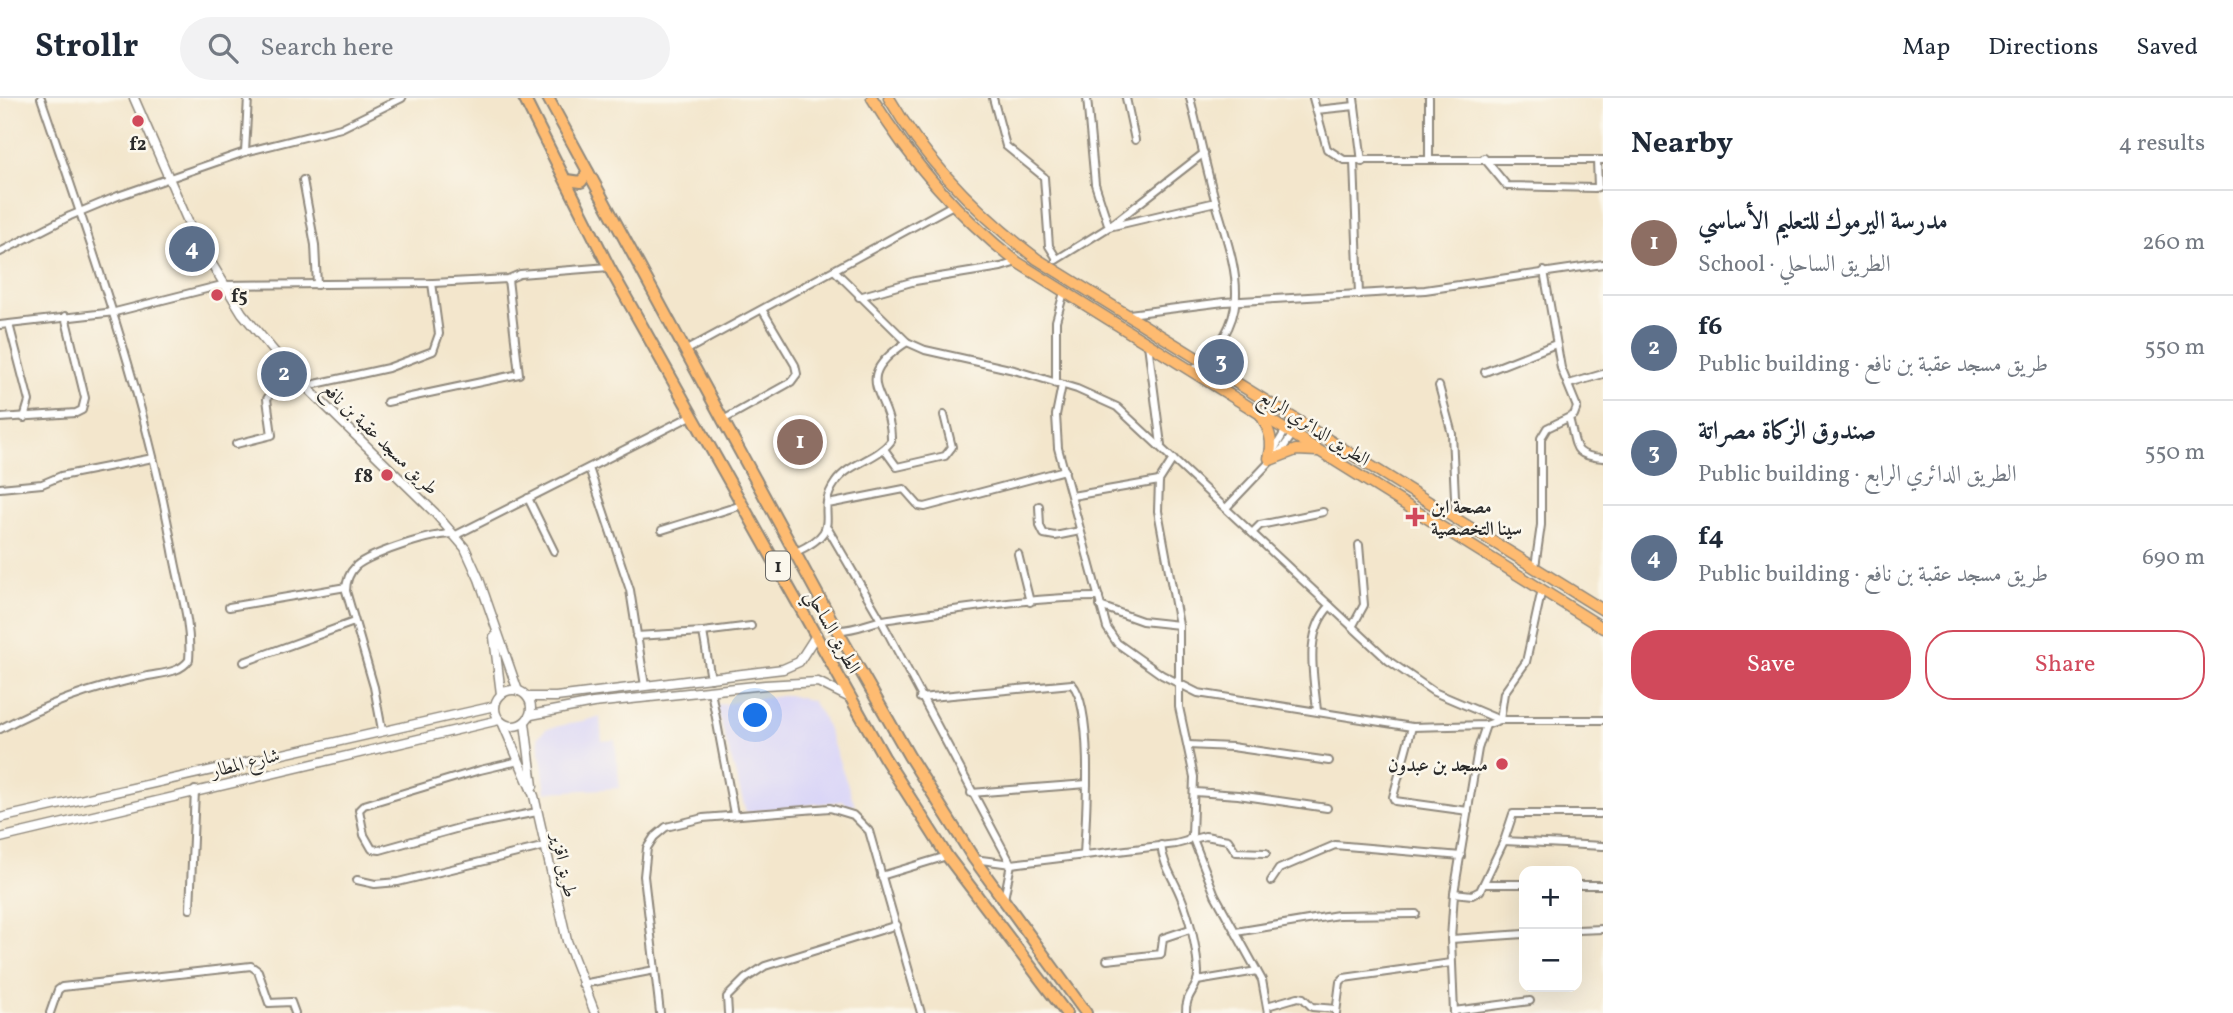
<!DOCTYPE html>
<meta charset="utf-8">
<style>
:root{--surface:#fff;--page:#f2f2f3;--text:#1f2937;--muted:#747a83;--line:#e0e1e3;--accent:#d1495b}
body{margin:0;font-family:Vollkorn,Amiri,serif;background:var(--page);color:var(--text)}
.controls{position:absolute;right:21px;bottom:21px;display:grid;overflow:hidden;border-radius:14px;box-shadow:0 7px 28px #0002}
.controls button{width:63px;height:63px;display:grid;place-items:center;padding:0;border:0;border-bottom:2px solid var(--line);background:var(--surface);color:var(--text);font:35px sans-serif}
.you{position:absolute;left:756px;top:618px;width:24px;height:24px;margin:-18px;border:5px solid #fff;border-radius:50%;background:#1a73e8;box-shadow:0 0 0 10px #1a73e833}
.badge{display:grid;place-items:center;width:46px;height:46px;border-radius:50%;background:var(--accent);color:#fff;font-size:23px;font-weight:700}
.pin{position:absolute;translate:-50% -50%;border:4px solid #fff;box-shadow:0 2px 7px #0006}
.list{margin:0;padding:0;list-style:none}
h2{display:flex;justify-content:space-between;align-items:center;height:91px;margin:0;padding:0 28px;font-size:30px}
h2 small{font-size:23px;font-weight:400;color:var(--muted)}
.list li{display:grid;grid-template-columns:46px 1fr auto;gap:21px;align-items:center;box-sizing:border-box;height:105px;padding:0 28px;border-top:2px solid var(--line)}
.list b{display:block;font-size:26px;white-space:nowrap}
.list p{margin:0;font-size:23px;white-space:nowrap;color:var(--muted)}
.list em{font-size:23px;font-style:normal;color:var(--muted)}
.actions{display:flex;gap:14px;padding:21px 28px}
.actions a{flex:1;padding:16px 0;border:2px solid var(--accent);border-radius:28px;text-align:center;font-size:24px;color:var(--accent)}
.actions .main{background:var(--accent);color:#fff}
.icon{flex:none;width:38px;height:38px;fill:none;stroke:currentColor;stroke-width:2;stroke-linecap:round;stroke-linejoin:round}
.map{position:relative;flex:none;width:1603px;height:915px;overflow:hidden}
header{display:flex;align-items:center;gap:42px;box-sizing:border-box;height:98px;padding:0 35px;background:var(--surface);border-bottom:2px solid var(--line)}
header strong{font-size:33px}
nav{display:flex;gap:38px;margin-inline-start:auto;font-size:24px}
.search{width:490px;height:63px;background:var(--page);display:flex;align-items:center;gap:18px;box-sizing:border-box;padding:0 24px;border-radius:38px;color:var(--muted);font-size:26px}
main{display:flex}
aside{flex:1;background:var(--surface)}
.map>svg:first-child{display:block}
</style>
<header>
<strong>Strollr</strong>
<div class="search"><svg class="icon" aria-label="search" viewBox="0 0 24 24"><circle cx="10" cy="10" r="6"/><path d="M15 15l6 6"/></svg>Search here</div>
<nav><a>Map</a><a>Directions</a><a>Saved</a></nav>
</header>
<main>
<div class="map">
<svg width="1603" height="915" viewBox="0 0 1603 915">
<rect width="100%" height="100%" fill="#fbf7ec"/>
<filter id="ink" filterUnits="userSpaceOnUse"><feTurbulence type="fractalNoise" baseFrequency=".0143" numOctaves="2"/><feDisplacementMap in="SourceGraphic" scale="14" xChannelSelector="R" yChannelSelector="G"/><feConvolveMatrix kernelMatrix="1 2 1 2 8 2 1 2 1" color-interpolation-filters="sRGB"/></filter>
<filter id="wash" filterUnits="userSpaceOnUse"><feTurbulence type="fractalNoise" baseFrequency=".00686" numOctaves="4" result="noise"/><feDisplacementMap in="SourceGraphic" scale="28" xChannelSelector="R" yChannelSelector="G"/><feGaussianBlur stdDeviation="1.57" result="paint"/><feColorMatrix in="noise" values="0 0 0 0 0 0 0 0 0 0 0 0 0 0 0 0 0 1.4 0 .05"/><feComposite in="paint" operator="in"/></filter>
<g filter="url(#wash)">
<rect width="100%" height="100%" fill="#f3e6cc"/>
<g fill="#dad6f7">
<polygon points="788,597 812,603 824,621 855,707 847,707 844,703 746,714 716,607"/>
<polygon points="600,619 602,643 615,642 620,690 546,694 538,639 546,631"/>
</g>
</g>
<g filter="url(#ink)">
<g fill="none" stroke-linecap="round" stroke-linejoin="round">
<defs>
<g id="minor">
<polyline points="993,0 1006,48 1044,79 1049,148 1057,161"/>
<polyline points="1087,0 1095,86 1109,129 1204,55"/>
<polyline points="1126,0 1135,42"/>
<path d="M1190,0C1199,35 1206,70 1216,105C1236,173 1257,221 1193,272"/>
<polyline points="1313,0 1327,51 1344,62 1603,62"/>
<polyline points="1354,0 1362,64"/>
<polyline points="1316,12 1355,8"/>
<polyline points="245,54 248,0"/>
<polyline points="1484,60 1507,88 1595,90 1598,89 1597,62"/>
<polyline points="1429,61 1429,0"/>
<polyline points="1354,63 1359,197"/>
<polyline points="303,82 315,147 317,187"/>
<polyline points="0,154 70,118 118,98 245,54 341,30 402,0"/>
<polyline points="1056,162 1109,129 1216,104"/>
<polyline points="835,173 907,244 925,252 1014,272 1077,291 1117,309 1389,563 1434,594 1500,622 1603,622"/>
<polyline points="859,199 915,183 1001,169 1017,164"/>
<polyline points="1129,216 1224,204 1425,192 1603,166"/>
<polyline points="9,226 29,303 24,320"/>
<polyline points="0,227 115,214 222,187 433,185 508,181 520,176 609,169"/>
<polyline points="1148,246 1161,347"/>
<polyline points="685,253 953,107"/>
<polyline points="1485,274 1556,246"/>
<polyline points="1056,286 1056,223 1064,194"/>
<polyline points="1569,286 1603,276"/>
<polyline points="1062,287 1056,317 1058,350 1107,530 1117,545 1162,577 1198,595 1412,629 1486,627 1500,622 1504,595 1526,564 1542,491"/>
<polyline points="1439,288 1452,336 1456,420"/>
<polyline points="387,304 519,276 508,181"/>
<polyline points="0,320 76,315 82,312 85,300 65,218"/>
<path d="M1569,320C1577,348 1571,358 1603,360"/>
<polyline points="723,322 791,284 797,276 795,267 763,213"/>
<polyline points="236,346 272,337 267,301 270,296 388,270 433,253 439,236 432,185"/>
<polyline points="884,351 897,369 945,358 952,349 944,317"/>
<polyline points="1272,355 1293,320"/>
<polyline points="1173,361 1159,383 1158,413 1179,527 1179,609 1194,679 1192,738 1215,797 1262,882 1268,915"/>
<polyline points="589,370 630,492 645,588"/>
<polyline points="0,390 42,386 61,378 153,360"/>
<polyline points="1072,398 1159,383"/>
<polyline points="528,400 554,453"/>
<polyline points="828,406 904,391 919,408 925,409 1065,372"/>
<polyline points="1039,408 1040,428 1044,436 1055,438 1080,433"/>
<polyline points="1226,410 1283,350 1301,325"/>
<polyline points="828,431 881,522 1011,766 1004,801"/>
<polyline points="662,432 742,407"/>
<polyline points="1252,435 1260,427 1323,414"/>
<path d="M796,454C849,429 812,418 835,385C848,365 877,362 891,343C893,294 846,284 907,244"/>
<polyline points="1018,456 1030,504"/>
<polyline points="1535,469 1541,427 1541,340 1547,330 1574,317 1577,309 1561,270 1544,173"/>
<polyline points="1100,508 1142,523 1179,527"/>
<polyline points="229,509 346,489"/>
<polyline points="1352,529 1364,507 1359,447"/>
<path d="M837,532C856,533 871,523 889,521C958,512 1029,499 1099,499"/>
<polyline points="703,534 751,528"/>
<polyline points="636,538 703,534 711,581"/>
<polyline points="244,564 354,524"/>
<polyline points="711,593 734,716"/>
<path d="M920,600L1072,586C1094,610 1086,721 1084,756"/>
<path d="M1317,613C1314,578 1303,536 1330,508"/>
<polyline points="1412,629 1393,699 1395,703 1468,713"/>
<path d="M0,631C44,607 95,589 144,579C159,575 179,576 189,562C192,525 179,489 173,453C145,297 92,149 41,0"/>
<path d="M382,632L374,589L346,493C346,483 349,475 356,468C369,456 440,432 456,437L693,317"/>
<polyline points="1188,647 1232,649 1329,663"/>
<polyline points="519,663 480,672 364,707 359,712 364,737 372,751 380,752 466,728 537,714"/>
<polyline points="1195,694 1238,697 1327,710"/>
<polyline points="971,695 1087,686"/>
<polyline points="1193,741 1205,738 1228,742 1236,754 1266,755"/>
<polyline points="1504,743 1603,748"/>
<path d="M1161,747C1163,767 1174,781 1181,799C1190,820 1197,851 1198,874C1199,892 1185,894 1186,915"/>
<polyline points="974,761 1011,766 1176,746 1187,743 1192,738"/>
<polyline points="881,778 947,758"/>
<polyline points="357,782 375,786 398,784 546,748"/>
<polyline points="1271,783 1279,771 1335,747 1461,758"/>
<polyline points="1484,786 1524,786"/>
<polyline points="1577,787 1603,787"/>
<polyline points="1454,795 1472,797 1480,793 1504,743 1513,716 1600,716"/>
<polyline points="190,811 195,692"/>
<polyline points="1577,832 1603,831"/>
<polyline points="1236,834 1338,817 1416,816"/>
<polyline points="1451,841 1524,836"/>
<polyline points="1107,862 1161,856 1163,840 1190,831"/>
<polyline points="1197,883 1257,873"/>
<polyline points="582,886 655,872"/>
<polyline points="1267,908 1298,899 1303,900 1312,909 1336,911"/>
<polyline points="1454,913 1530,903"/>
<polyline points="50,915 58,892 62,889 251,868 258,873 269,905 291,904 295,915"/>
<polyline points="660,915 644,778 647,750 654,739 666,729 703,720 830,710 853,717 869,733 921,915"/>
<polyline points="728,915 727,899 745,881 765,868 897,827"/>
<polyline points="1336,915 1340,884 1344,880 1451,865"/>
<polyline points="1454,915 1451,841 1454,795 1478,651 1486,627"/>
</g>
<g id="tertiary">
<polyline points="134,0 193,135 242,215 293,276 435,415 465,450 479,481 518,593"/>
<polyline points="494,539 501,596"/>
<circle cx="513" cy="610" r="18"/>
<polyline points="528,599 556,599 783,571 799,564 817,536"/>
<polyline points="531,617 593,605 765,587 818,584 850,600"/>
<polyline points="525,625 533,688"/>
<polyline points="503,626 534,698 567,843 595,915"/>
<polyline points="0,720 495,608"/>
<polyline points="0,740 499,622"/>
</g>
<g id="primary">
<path d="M872,0C911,64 958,118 1017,164L1603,530"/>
<path d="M889,0C926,64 979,117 1037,161L1603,512"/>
<path d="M1261,317C1269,332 1274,343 1269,360"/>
<polyline points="1270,362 1296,352 1317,353"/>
</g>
<g id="trunk">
<polyline points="524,0 609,169 884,659 947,758 1066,915"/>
<polyline points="548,0 837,532 909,658 974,761 1086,915"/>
<polyline points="567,82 581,84 588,74"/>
</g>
</defs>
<use href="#minor" stroke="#8f887c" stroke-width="10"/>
<use href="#tertiary" stroke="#8f887c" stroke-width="11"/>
<use href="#primary" stroke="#8f887c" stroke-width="13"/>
<use href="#trunk" stroke="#8f887c" stroke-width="14"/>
<use href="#minor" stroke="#fff" stroke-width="6"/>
<use href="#tertiary" stroke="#fff" stroke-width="8"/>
<use href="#primary" stroke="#febb71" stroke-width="10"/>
<use href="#trunk" stroke="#febb71" stroke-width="10"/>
</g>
</g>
<g fill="#d1495b" stroke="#fbf7ec" stroke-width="2.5">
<circle cx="138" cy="23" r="7"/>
<circle cx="217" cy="197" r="7"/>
<circle cx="387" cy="377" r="7"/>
<path d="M1411.5 408.5h7v7h7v7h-7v7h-7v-7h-7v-7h7z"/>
<circle cx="1502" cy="666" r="7"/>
</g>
<g text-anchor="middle" stroke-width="5" stroke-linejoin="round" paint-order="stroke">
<rect fill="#fbf7ec" stroke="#696865" stroke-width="2" x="766" y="453.5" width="24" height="29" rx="5"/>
<g font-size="18" font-weight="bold" fill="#2b2b2b">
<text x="778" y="474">1</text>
</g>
<g font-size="19" font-weight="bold" fill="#2b2b2b" stroke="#fbf7ec" text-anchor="start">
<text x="138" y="52" text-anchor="middle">f2</text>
<text x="231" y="204">f5</text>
<text x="373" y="384" text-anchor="end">f8</text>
<text x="1431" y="415">مصحة ابن<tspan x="1431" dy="22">سينا التخصصية</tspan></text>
<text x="1488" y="673" text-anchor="end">مسجد بن عبدون</text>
</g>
<g font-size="19" fill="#2b2b2b" stroke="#fbf7ec">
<text transform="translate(1315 329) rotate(32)" y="7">الطريق الدائري الرابع</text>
<text transform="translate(381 340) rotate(44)" y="7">طريق مسجد عقبة بن نافع</text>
<text transform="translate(834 533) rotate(61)" y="7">الطريق الساحلي</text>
<text transform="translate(245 664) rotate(-14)" y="7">شارع المطار</text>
<text transform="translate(565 767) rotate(78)" y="7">طريق اقزير</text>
</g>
</g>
</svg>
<div class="controls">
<button>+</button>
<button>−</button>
</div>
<div class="you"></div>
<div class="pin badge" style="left:800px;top:344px;background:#8d6e63">1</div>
<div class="pin badge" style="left:284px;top:276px;background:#5c6f8a">2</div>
<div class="pin badge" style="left:1221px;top:264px;background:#5c6f8a">3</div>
<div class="pin badge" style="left:192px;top:151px;background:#5c6f8a">4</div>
</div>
<aside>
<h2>Nearby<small>4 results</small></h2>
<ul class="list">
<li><span class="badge" style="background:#8d6e63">1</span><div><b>مدرسة اليرموك للتعليم الأساسي</b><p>School · الطريق الساحلي</p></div><em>260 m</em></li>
<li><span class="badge" style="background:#5c6f8a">2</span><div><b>f6</b><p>Public building · طريق مسجد عقبة بن نافع</p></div><em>550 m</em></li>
<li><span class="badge" style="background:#5c6f8a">3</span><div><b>صندوق الزكاة مصراتة</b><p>Public building · الطريق الدائري الرابع</p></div><em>550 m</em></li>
<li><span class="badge" style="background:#5c6f8a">4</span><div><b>f4</b><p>Public building · طريق مسجد عقبة بن نافع</p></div><em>690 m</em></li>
</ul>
<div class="actions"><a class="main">Save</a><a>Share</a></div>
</aside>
</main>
